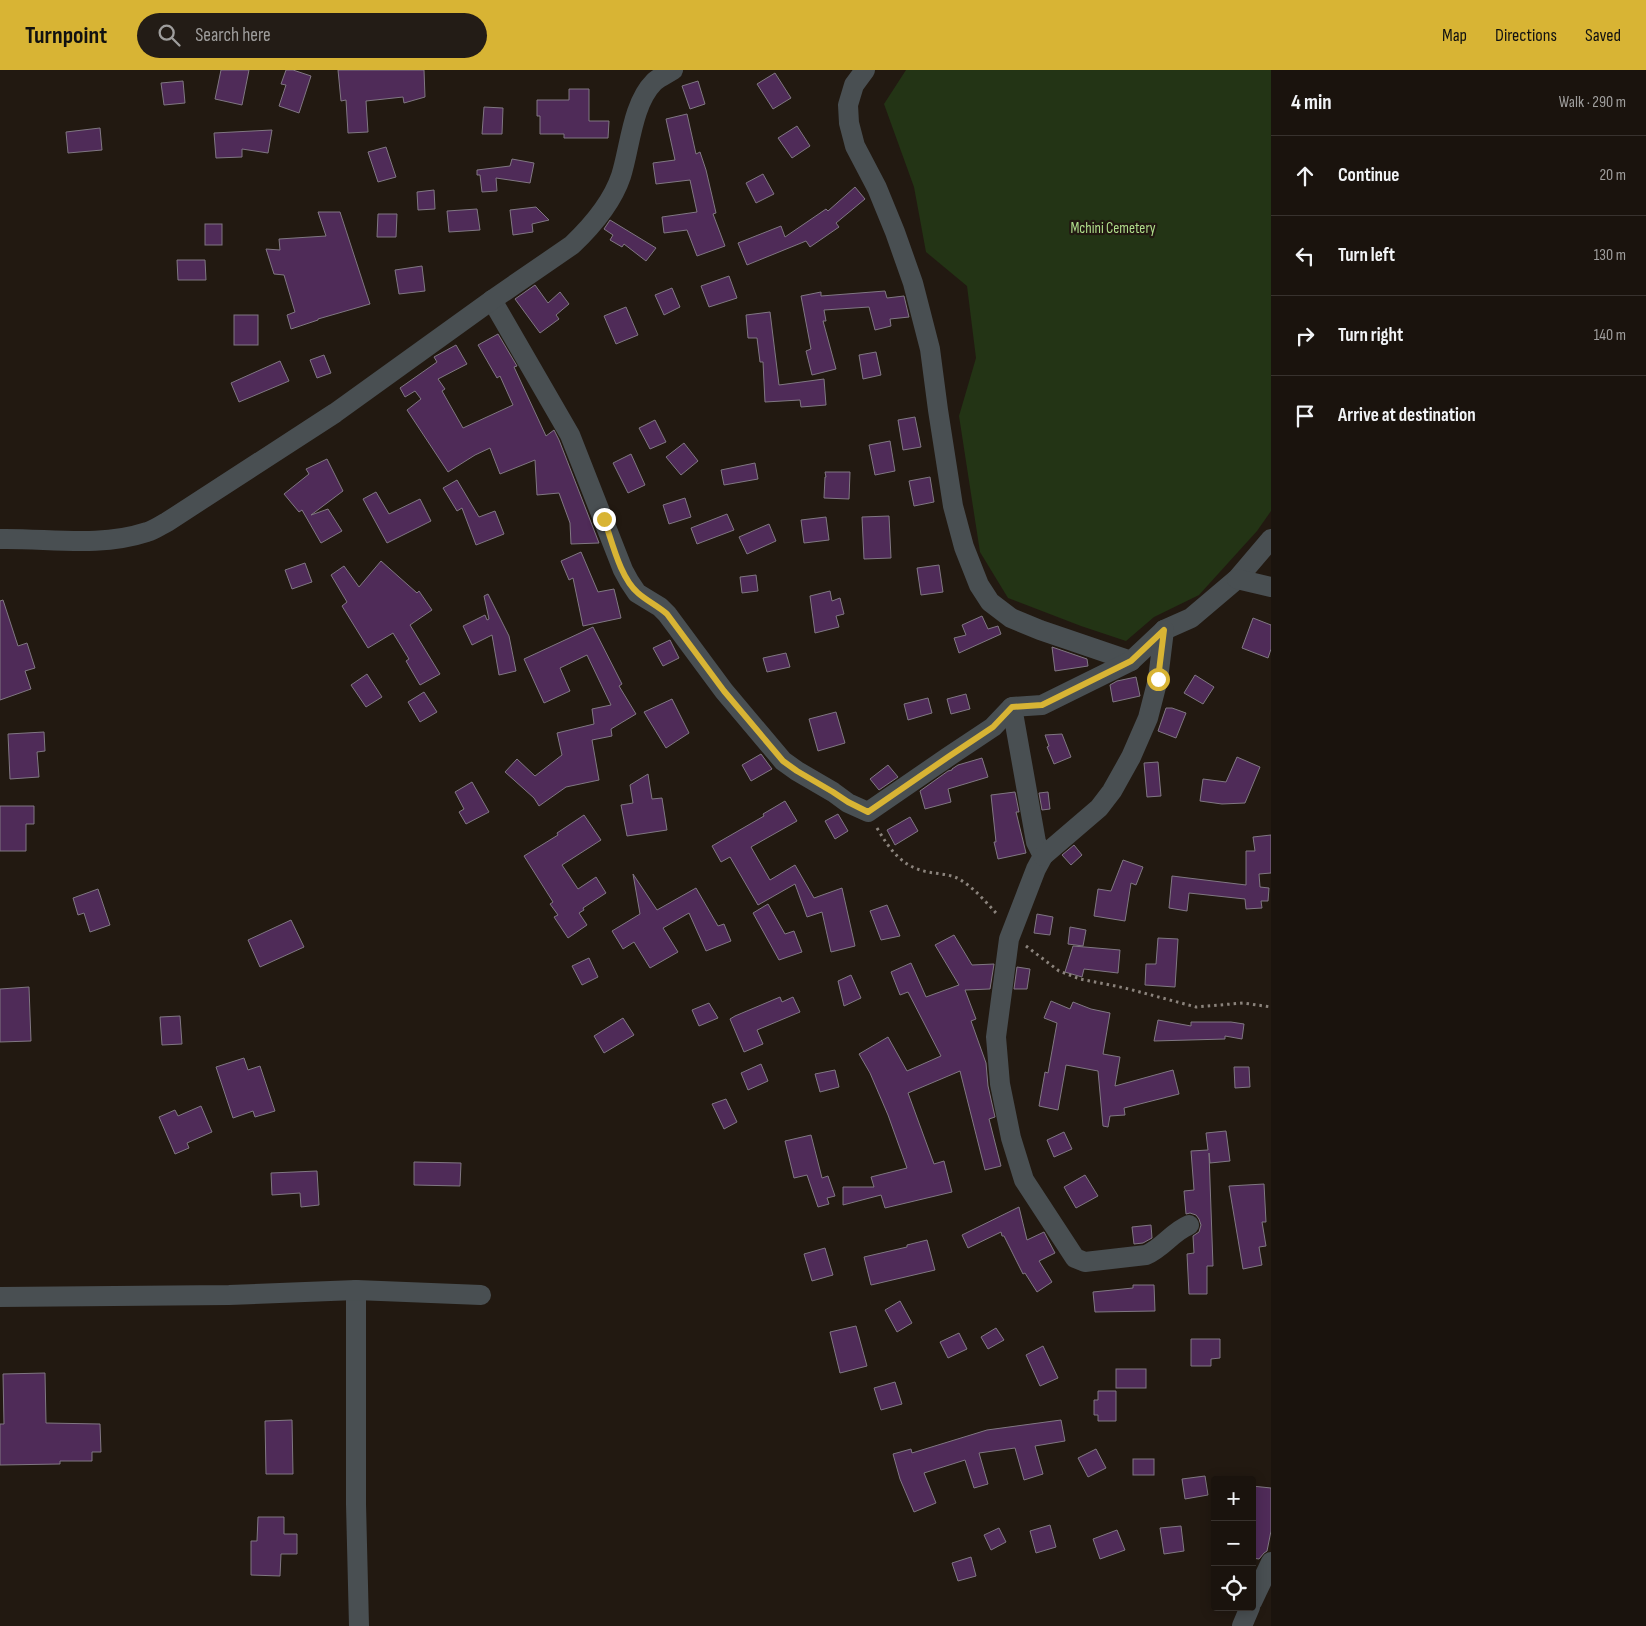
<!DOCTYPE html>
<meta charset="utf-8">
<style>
:root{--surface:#1a130d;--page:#231c16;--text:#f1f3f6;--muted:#9f9e9d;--line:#38322e;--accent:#d8b434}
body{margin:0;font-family:"Sofia Sans Condensed",sans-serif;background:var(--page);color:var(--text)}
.controls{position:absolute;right:15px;bottom:15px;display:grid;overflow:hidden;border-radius:5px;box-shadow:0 2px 12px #0003}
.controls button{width:45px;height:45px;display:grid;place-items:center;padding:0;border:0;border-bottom:1px solid var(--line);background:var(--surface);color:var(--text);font:25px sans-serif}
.stop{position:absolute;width:15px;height:15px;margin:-11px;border:4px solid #d8b434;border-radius:50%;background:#fff}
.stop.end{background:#d8b434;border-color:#fff;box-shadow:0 1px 5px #0008}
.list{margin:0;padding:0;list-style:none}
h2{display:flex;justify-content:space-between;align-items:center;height:65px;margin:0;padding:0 20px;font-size:21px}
h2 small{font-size:16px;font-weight:400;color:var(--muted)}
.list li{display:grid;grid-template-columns:32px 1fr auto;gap:15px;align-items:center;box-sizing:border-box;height:80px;padding:0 20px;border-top:1px solid var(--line)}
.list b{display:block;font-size:19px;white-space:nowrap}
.list em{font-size:16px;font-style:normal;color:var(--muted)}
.icon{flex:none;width:28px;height:28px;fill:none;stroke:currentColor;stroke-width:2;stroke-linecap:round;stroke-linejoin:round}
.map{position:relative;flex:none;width:1271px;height:1556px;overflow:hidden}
header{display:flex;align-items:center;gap:30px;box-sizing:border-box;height:70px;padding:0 25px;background:var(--accent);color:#111}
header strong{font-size:24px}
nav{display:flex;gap:28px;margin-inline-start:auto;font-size:18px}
.search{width:350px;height:45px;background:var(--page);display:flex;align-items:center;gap:12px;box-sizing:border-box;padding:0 18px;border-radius:28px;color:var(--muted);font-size:19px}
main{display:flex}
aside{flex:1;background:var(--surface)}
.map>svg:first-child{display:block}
</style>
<header>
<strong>Turnpoint</strong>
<div class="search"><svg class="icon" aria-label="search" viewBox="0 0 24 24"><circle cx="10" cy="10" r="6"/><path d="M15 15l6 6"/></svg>Search here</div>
<nav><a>Map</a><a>Directions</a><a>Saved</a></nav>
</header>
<main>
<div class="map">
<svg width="1271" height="1556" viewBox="0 0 1271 1556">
<rect width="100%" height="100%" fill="#221911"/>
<polygon fill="#233415" points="906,0 1271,0 1271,441 1257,461 1199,525 1154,547 1126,571 1081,556 1008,528 980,482 959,346 976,288 967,216 926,182 914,117 884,34"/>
<g fill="#4f2b58" stroke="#807782">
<polygon points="221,0 249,0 242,35 215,29"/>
<polygon points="286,0 293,0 311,6 299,43 279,36 286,15 281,14"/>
<polygon points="338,0 424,0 425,27 404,33 403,27 366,31 368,62 348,63 346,30 341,31"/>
<polygon points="775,3 791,28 773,39 757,14"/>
<polygon points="183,11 185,33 164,35 161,13"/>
<polygon points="698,11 705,34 690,39 682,16"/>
<polygon points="569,19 589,19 589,51 609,51 608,68 564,68 564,64 540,64 540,46 537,46 537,30 569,30"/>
<polygon points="484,37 503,38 502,64 482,64"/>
<polygon points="687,44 696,84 700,82 706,100 716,143 713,144 725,176 697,186 687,160 664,163 662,147 697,142 690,110 656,114 653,93 675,90 666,49"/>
<polygon points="797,56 810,76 792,88 778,68"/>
<polygon points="100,58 102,80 68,83 66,62"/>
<polygon points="272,60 268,83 242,79 242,87 216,88 214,63"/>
<polygon points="386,77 396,107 378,112 368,82"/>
<polygon points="512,89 534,93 530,113 496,108 497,121 482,122 480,105 477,105 477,100 510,96"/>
<polygon points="763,104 774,124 756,133 746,113"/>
<polygon points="855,117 865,129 836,153 839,157 810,177 806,171 747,195 738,173 781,156 785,167 826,139 828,141"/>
<polygon points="434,120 435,139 418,140 417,122"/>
<polygon points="536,137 549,150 532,154 533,162 513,165 510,140"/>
<polygon points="477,139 480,160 449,162 447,141"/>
<polygon points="318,142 340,142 370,234 318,249 318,250 291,259 287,245 295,242 284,205 274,204 266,179 280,180 279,169 326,166"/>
<polygon points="378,144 397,144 396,167 377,167"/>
<polygon points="610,150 656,178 646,191 624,174 622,177 610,170 613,165 604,159"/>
<rect x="205" y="154" width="17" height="21"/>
<polygon points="177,190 205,190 206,210 178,210"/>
<polygon points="422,196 425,221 399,224 395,200"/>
<polygon points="729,206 737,228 709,237 701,216"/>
<polygon points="535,215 548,233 560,222 569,234 556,245 559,249 540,263 515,229"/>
<polygon points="672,218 680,237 664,245 655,225"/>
<polygon points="885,221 887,228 904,226 909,247 890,249 891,256 875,260 869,237 824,240 826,251 823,251 836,299 812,305 806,281 811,279 801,226 821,222 821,226"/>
<polygon points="626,237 638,265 616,274 604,246"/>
<polygon points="770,242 779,315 824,309 826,335 801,337 800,330 765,332 763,292 760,292 757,268 748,268 746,245"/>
<rect x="234" y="245" width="24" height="30"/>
<polygon points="498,264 517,296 514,297 546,366 554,360 559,370 599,473 571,474 570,453 559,423 537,425 535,390 500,404 490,378 475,385 448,402 407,340 421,329 415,321 405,327 400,318 437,292 434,287 456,275 467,294 438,309 445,319 442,321 463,358 513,335 500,306 497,308 478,275"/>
<polygon points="876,282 881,305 863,309 859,285"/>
<polygon points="324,285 331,303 317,308 310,290"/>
<polygon points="280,291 289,311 239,332 231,313"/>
<polygon points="915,347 921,377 903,380 898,350"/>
<polygon points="655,350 666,372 650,379 639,358"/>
<polygon points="890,371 895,401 875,405 869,375"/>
<polygon points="684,373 698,391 681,405 666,387"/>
<polygon points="631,384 645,415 628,423 613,393"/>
<polygon points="327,389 343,421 311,445 328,439 342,461 321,473 302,440 299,442 284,424 309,404 306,399"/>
<polygon points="755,393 758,409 724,415 721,400"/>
<polygon points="825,402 850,402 849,429 824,428 825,407 826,407"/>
<polygon points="930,407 934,432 914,436 909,411"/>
<polygon points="457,410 479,447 495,441 504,464 476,475 462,438 457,441 443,418"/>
<polygon points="376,422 389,444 420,429 431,451 387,473 363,429"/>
<polygon points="685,428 691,447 669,454 663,435"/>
<polygon points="727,444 734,460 697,474 691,458"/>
<polygon points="889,446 891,488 864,489 862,447"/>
<polygon points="826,447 829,470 804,473 801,450"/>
<polygon points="769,454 776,471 747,484 739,467"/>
<polygon points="581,482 598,522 614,519 621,548 583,556 573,508 569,510 561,491"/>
<polygon points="381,491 417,523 419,521 432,540 410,555 440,604 420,615 406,591 409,589 393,563 368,578 342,536 347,532 331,505 344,496 359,517"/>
<polygon points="305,493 312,512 292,519 285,500"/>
<polygon points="939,495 943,522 921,525 917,498"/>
<polygon points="756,505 758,521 742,523 740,507"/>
<polygon points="830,521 832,531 840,528 844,544 836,546 839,557 815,563 810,526"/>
<polygon points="488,524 509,566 516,601 499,605 492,565 472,575 463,556 485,545 487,550 489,549 484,526"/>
<polygon points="3,530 18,576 27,573 35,598 25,601 31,619 0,630 0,531"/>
<polygon points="982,546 988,559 998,556 1001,564 959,583 954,568 966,565 962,555"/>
<polygon points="1253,548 1271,555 1271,579 1268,588 1242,578"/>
<polygon points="593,557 622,614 619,616 636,644 611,659 612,666 592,670 599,710 566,717 539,736 534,728 505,702 517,689 535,706 562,685 557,663 594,654 592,639 611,635 587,585 560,598 570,621 544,633 524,589"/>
<polygon points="670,570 679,588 663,596 653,578"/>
<polygon points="1052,577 1087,589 1088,596 1055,601"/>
<polygon points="786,583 790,597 767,602 763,588"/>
<polygon points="367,604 382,627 366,637 351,615"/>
<polygon points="1195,605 1214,617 1203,634 1184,623"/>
<polygon points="1136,607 1140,626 1113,632 1110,615 1117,611"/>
<polygon points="424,622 437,642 420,652 408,632"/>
<polygon points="966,624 970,639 951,644 947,629"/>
<polygon points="928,628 932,643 908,650 904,634"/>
<polygon points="672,629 689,663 666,678 644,642"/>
<polygon points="1166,638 1172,638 1186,643 1176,668 1158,661"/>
<polygon points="836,642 845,673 818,681 809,649"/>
<polygon points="44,662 45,681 37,682 39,707 10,709 8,664"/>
<polygon points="1062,664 1071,687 1054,694 1047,677 1049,676 1045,665"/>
<polygon points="761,684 772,699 751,711 742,695"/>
<polygon points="1237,687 1260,697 1245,733 1222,734 1200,731 1203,709 1226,712"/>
<polygon points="982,688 988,707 948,719 951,732 925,739 920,721 948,701 952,700 952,699 958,695"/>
<polygon points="1158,692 1161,726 1147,727 1144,693"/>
<polygon points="888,695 898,707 879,720 870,709"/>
<polygon points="648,704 652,729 662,728 667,760 627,766 621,735 633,733 630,715"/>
<polygon points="472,712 489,742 466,754 459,742 464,739 455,722"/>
<polygon points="1015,722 1019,742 1016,742 1026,783 998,789 994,772 996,772 991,725"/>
<polygon points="1048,722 1050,739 1042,740 1039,723"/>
<polygon points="785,731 797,751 751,777 770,810 795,795 814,828 842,818 855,876 831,882 822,842 807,847 795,814 758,835 730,787 721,792 712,776 764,746 763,744"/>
<polygon points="0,736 34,736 34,754 26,754 26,781 0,781"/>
<polygon points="838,744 848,761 835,769 825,751"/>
<polygon points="584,745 601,770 562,795 578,819 596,807 606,823 583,838 584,840 579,843 587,855 568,868 554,847 558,845 550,834 553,832 524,786 558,765 557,763"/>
<polygon points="910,747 918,761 895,775 887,760"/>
<polygon points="1271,765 1271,803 1259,804 1260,817 1269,818 1268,831 1261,831 1262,838 1246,839 1245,829 1189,823 1187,841 1169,838 1172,806 1246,815 1246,781 1255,781 1253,767"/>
<polygon points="1074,775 1082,785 1071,795 1062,785"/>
<polygon points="1123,790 1143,797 1136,815 1131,813 1125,851 1094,846 1098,819 1111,821"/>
<polygon points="633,804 657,840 696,818 718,856 724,854 731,871 706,881 689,843 663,858 678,882 650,898 634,872 623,879 612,861 640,844"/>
<polygon points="98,819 110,855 90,862 84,843 78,845 73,828"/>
<polygon points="768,834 785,864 794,861 802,882 779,890 753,843"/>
<polygon points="887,835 900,866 881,870 870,841"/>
<polygon points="1037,844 1053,847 1050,865 1034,863"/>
<polygon points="291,850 304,877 260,897 248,870"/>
<polygon points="1070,857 1086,860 1083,876 1068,874"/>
<polygon points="954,865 972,895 994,894 990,919 965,920 976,949 971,951 986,993 988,1016 995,1047 989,1049 1001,1096 985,1100 960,1001 908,1023 934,1094 944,1091 952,1122 885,1138 881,1125 843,1135 843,1117 874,1117 871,1107 907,1098 888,1045 870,1003 859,984 888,967 907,1001 941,986 908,922 900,925 891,902 911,893 926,927 959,915 935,875"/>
<polygon points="1158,868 1178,869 1175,917 1145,915 1146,894 1156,894"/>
<polygon points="1073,876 1120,880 1118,903 1084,899 1082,907 1065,902"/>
<polygon points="589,888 598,907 582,915 572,896"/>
<polygon points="1017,897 1030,899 1027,919 1014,919"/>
<polygon points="851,905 861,928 844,936 838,911"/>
<polygon points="29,917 31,971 0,972 0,919"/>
<polygon points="780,927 782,932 793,927 800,942 757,960 763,974 744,982 730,949 735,946"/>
<polygon points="1051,931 1070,939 1073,932 1091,939 1110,943 1103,984 1120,987 1115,1016 1173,1000 1179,1024 1124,1038 1125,1045 1110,1046 1108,1057 1103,1056 1098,1001 1066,995 1058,1040 1039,1036 1045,1002 1048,1003 1057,953 1044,948"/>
<polygon points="709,933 718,948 699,956 692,940"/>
<polygon points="180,946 182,974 162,975 160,947"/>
<polygon points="623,948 634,965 604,983 594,966"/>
<polygon points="1158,950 1191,956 1191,952 1231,952 1244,954 1242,969 1225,966 1225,969 1154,971"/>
<polygon points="244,988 248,1000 260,996 275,1041 255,1047 253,1041 233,1048 216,997"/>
<polygon points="761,994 768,1011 748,1020 741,1003"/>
<polygon points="1234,997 1249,997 1250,1017 1235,1018"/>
<polygon points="835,1000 839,1017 820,1022 815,1004"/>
<polygon points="726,1029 737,1052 724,1059 712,1034"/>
<polygon points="201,1036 212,1062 187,1073 189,1078 175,1084 159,1047 175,1040 178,1046"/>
<polygon points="1226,1061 1230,1091 1210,1093 1209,1083 1213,1196 1207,1196 1207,1224 1189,1224 1187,1184 1194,1183 1193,1166 1199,1162 1201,1155 1199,1149 1196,1145 1190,1143 1186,1144 1184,1121 1194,1120 1191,1081 1208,1080 1206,1063"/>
<polygon points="1064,1062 1072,1079 1054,1087 1047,1070"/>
<polygon points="811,1065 822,1108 828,1106 835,1126 827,1128 829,1134 818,1137 807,1105 794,1108 785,1071"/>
<polygon points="414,1092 461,1093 460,1116 414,1115"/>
<polygon points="317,1101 319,1135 301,1137 300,1123 272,1125 271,1103"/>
<polygon points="1085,1105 1098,1126 1076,1138 1064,1117"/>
<polygon points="1264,1114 1266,1152 1262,1152 1266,1176 1259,1177 1262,1195 1243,1199 1229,1116"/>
<polygon points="1019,1137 1027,1170 1044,1162 1055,1183 1039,1191 1052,1212 1037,1222 1025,1203 1023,1204 1004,1166 1002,1166 1001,1162 968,1178 962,1165"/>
<polygon points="1151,1155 1152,1168 1143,1173 1134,1174 1132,1157"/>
<polygon points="927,1170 935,1200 871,1215 864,1187 907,1177 907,1175"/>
<polygon points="825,1178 833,1205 812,1211 804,1184"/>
<polygon points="1133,1215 1154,1215 1155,1241 1095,1242 1093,1222 1133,1218"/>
<polygon points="900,1231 912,1253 897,1262 885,1240"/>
<polygon points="856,1256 867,1296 840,1303 830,1262"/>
<polygon points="996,1258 1004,1270 988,1279 981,1267"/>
<polygon points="959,1263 967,1279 948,1288 940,1272"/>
<polygon points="1191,1269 1220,1269 1220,1288 1211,1289 1211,1296 1191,1296"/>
<polygon points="1043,1276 1058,1308 1040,1316 1026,1285"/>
<rect x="1116" y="1299" width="30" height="19"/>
<polygon points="45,1303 46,1353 100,1354 101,1382 92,1382 92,1391 60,1391 60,1394 0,1395 0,1354 4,1354 3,1304"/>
<polygon points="895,1312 902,1334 881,1340 874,1318"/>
<polygon points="1098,1321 1116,1321 1116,1351 1098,1351 1098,1345 1094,1345 1094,1330 1098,1330"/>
<polygon points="292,1350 293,1404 266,1404 265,1351"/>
<polygon points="1061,1350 1065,1371 1035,1376 1043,1404 1024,1410 1015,1378 979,1383 988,1414 974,1418 965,1390 924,1403 936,1433 914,1442 900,1409 893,1384 911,1379 912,1383 987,1360"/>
<polygon points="1096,1379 1106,1398 1088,1407 1078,1388"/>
<rect x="1133" y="1389" width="21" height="16"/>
<polygon points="1205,1406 1208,1425 1185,1429 1182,1409"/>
<polygon points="1252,1416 1271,1418 1271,1461 1267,1481 1264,1483 1259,1489 1252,1488"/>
<polygon points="258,1447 284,1447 284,1464 297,1464 297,1484 281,1484 280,1506 251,1505 251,1471 257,1471"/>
<polygon points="1050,1455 1056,1477 1036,1483 1030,1461"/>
<polygon points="1181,1456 1184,1481 1164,1484 1160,1458"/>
<polygon points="999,1458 1006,1472 991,1480 984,1465"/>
<polygon points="1117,1460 1125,1480 1100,1489 1093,1469"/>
<polygon points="971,1487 976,1506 958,1511 952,1493"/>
</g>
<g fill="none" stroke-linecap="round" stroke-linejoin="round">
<g stroke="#8b837c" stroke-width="3" stroke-dasharray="2.5 4" stroke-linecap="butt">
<path d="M877,758C890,780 902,797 928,802C938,804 950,804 959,809C973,817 985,831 996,843L998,846"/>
<polyline points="1026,876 1059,901 1080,909 1125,918 1196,937 1243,933 1271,937"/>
</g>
<g stroke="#494f52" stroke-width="20">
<polyline points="865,0 854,15 848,35 849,53 855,76 877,118 895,162 913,213 930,279 938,340 953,436 964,477 979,515 990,532 1011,548 1040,560 1131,591"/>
<polyline points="492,230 570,365 623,500 629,511 637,523 660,537 667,544 724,621 783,691 797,701 833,722 848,733 868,742 948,687 993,657 1012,637 1042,635 1131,591 1164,560 1191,548 1237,509 1271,469"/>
<path d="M0,469C49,468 98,478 147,462C154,460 161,455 167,452L335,343L492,230L572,175C592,156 612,133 621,106C630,78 632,34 654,12C659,7 667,4 673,0"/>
<polyline points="1237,509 1271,517"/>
<path d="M1012,637L1036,772L1043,786L1036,799L1009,869L996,967L1000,1014L1011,1068L1024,1110L1075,1188L1085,1192L1146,1185C1163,1178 1172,1162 1189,1155"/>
<polyline points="1043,786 1099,738 1112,721 1131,687 1148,648 1158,609 1164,560"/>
<polyline points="356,1220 356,1434 359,1556"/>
<polyline points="0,1227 229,1225 356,1220 481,1225"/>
<polyline points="1252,1532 1271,1492"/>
<polyline points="1242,1556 1250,1537"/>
</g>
</g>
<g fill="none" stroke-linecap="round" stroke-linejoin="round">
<path stroke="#d8b434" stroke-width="6" d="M604,449C612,471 620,508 638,523C647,531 658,536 667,544L724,621L783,691L797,701L833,722L848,732L868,742L948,687L993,657L1012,637L1042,635L1131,591L1164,560L1158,609"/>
</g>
<g text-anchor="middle" stroke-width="4.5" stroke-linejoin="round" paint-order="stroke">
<g font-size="15" fill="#b0dd8c" stroke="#221911">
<text x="1113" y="163">Mchini Cemetery</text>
</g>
</g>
</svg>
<div class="controls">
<button>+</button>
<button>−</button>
<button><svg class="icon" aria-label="locate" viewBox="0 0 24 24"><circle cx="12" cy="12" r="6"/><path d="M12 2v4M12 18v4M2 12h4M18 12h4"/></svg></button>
</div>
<div class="stop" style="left:1158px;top:609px"></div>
<div class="stop end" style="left:604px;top:449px"></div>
</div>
<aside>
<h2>4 min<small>Walk · 290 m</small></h2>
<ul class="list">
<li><svg class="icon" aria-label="ahead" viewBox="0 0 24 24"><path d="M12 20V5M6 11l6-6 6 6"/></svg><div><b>Continue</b></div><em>20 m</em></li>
<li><svg class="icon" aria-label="left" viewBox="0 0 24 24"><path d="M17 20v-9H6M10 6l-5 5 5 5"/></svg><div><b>Turn left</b></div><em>130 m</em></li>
<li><svg class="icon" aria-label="right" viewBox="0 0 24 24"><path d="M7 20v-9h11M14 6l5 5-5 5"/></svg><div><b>Turn right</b></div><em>140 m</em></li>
<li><svg class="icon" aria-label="arrive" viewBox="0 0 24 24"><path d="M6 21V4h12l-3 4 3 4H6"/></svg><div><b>Arrive at destination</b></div></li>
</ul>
</aside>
</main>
